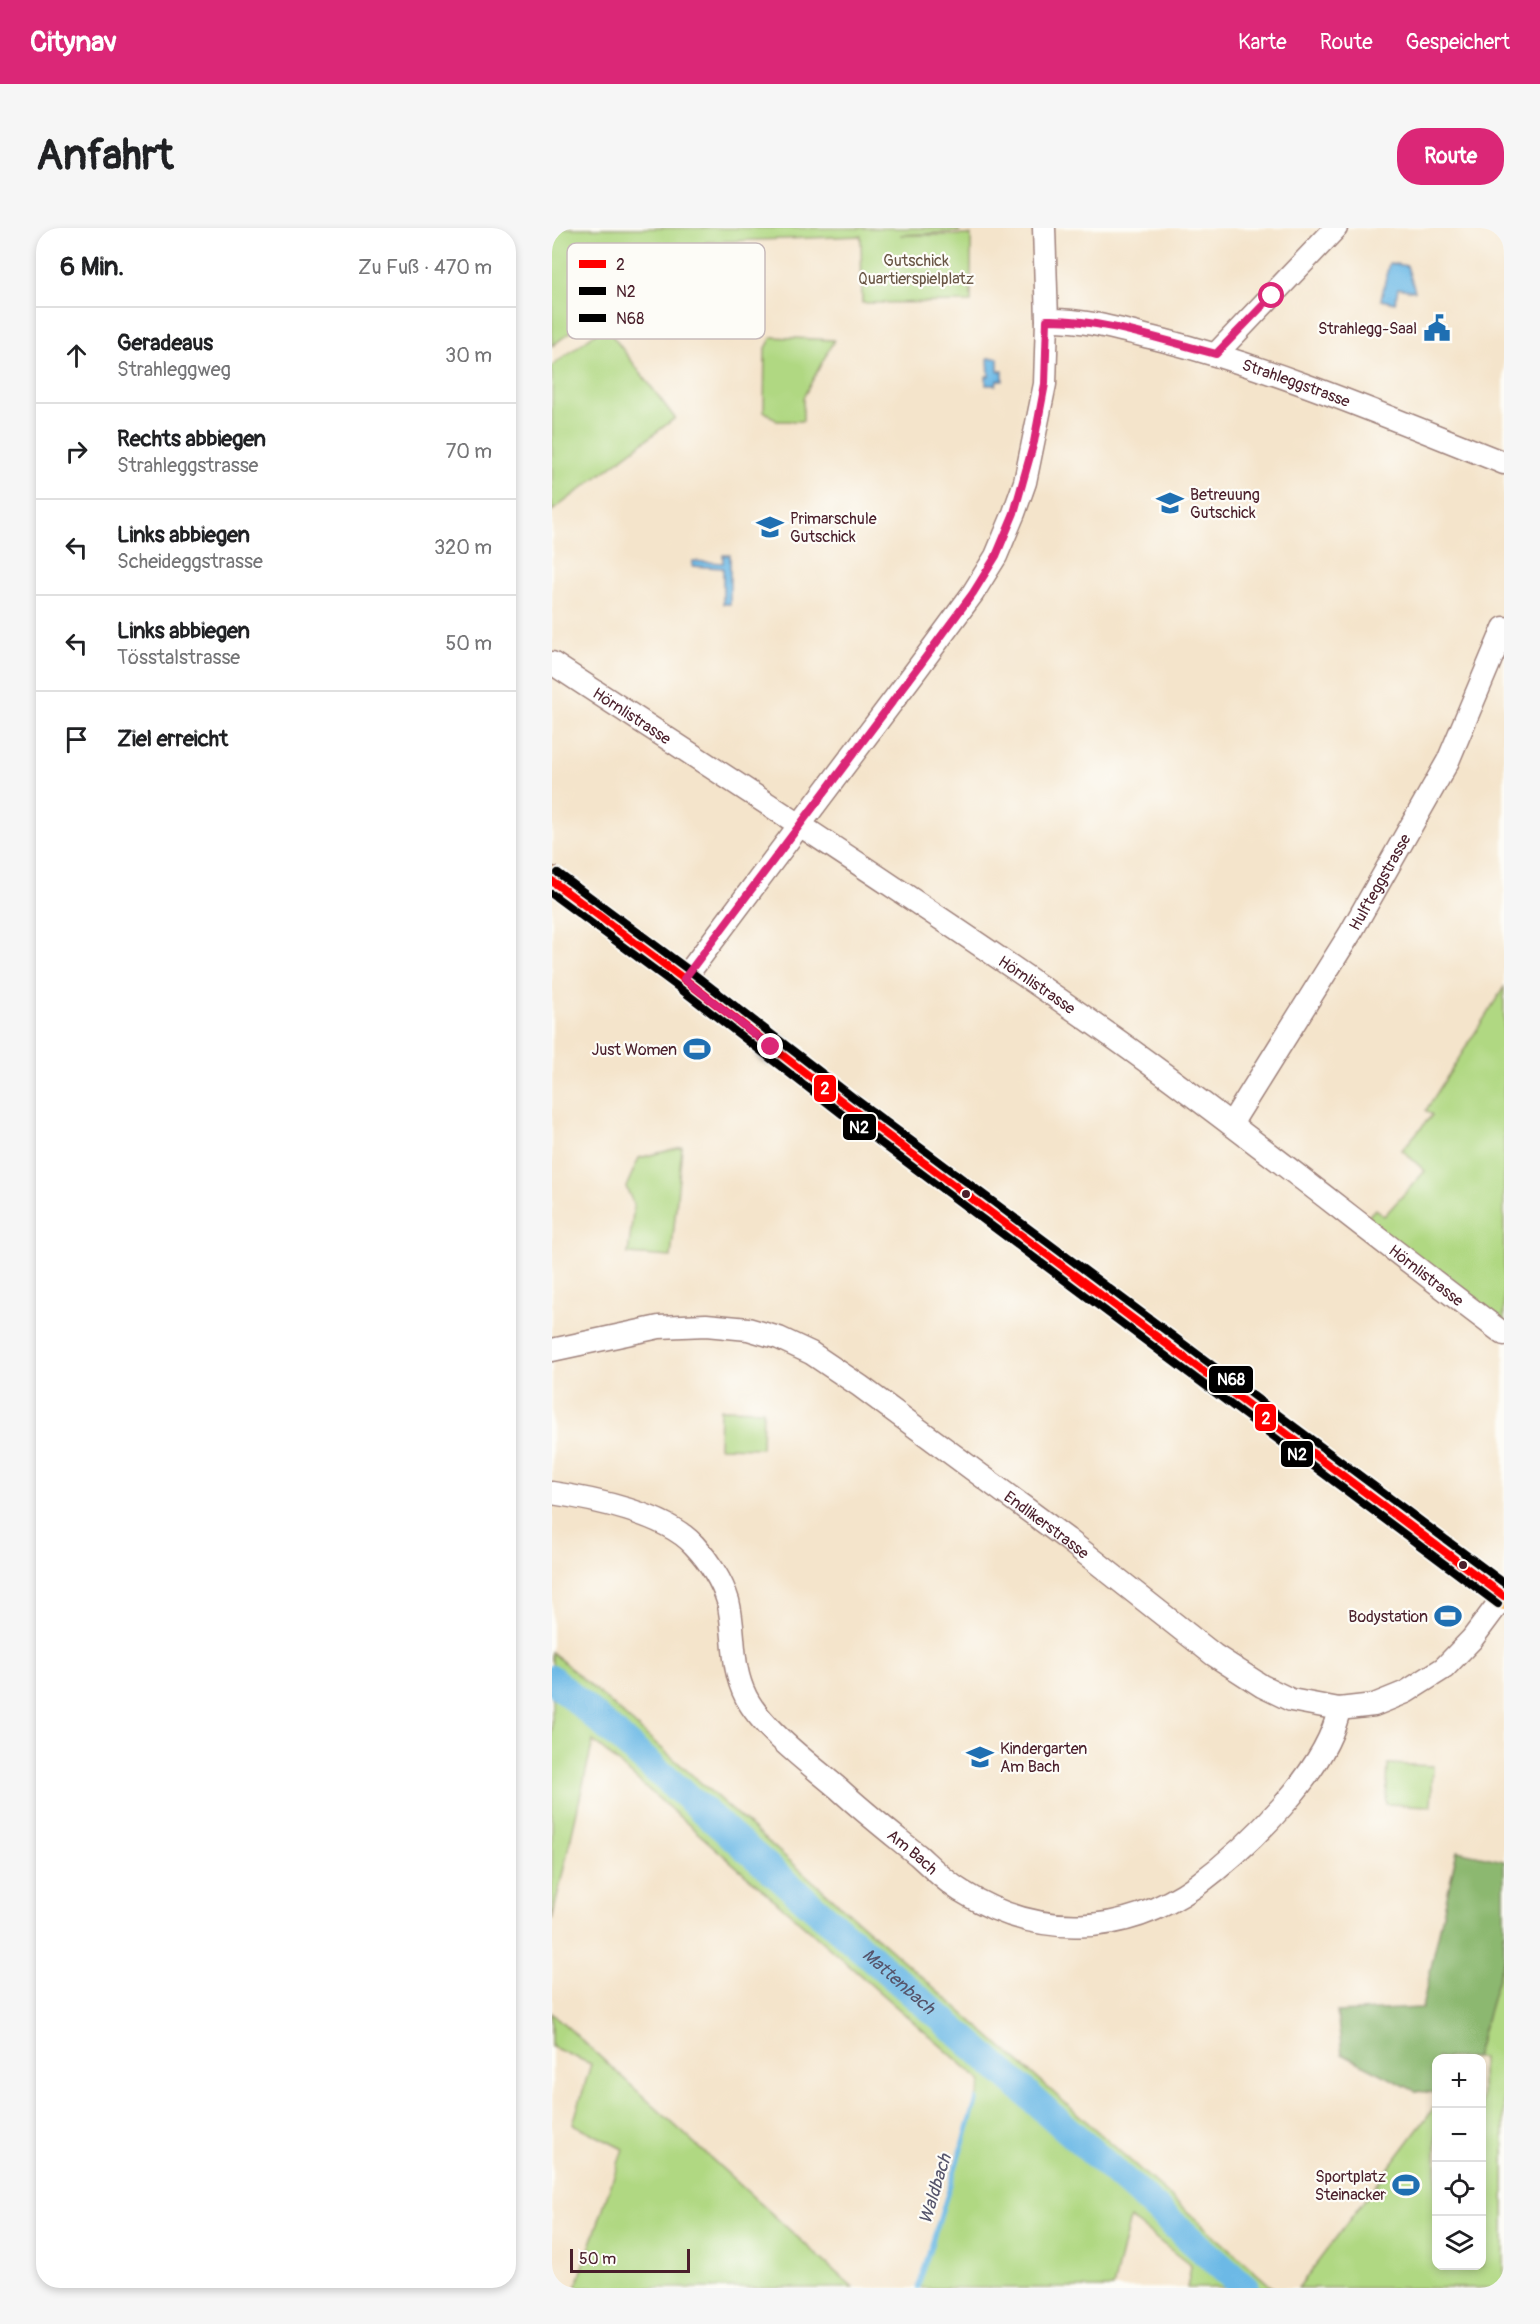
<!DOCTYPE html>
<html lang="de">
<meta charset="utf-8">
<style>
:root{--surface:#fff;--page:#f6f6f6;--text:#202124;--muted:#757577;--line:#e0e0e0;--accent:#db2777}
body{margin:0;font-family:Pangolin,sans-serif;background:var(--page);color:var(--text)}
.controls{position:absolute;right:18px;bottom:18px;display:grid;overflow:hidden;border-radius:12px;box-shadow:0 3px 9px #0003}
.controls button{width:54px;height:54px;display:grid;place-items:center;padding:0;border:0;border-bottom:2px solid var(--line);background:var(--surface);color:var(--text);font:30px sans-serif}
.scale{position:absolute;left:18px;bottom:15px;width:120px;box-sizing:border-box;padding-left:6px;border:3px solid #4a1f2b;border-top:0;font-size:16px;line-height:21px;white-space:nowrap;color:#4a1f2b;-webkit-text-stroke:4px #fdfcf7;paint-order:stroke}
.stop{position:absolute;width:18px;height:18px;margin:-14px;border:4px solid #db2777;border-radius:50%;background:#fff}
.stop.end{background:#db2777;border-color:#fff;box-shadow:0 2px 6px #0008}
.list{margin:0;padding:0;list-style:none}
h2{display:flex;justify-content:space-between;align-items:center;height:78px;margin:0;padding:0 24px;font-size:26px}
h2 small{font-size:20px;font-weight:400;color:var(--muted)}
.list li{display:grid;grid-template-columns:39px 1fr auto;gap:18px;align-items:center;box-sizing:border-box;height:96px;padding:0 24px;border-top:2px solid var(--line)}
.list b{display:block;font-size:22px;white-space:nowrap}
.list p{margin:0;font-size:20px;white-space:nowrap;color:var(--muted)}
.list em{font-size:20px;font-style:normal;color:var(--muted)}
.icon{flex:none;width:33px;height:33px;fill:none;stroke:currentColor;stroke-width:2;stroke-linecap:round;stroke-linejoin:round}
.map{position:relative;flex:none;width:952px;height:2060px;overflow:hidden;border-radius:24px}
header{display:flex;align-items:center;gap:36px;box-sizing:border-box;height:84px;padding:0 30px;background:var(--accent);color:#fff}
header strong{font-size:28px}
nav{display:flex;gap:33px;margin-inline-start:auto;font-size:21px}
.intro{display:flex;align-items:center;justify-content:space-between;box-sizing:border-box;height:144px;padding:0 36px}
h1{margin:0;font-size:42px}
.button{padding:15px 27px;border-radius:24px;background:var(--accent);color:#fff;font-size:21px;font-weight:700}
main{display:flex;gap:36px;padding:0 36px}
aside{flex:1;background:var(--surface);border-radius:24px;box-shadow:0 3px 9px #0003}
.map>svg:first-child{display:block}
</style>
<header>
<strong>Citynav</strong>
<nav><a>Karte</a><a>Route</a><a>Gespeichert</a></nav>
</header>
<div class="intro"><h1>Anfahrt</h1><a class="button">Route</a></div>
<main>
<aside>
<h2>6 Min.<small>Zu Fuß · 470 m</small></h2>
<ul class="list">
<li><svg class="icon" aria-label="ahead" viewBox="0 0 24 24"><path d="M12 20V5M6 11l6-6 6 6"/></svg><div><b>Geradeaus</b><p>Strahleggweg</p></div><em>30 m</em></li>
<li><svg class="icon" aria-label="right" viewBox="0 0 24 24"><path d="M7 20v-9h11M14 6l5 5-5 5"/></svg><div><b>Rechts abbiegen</b><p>Strahleggstrasse</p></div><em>70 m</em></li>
<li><svg class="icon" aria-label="left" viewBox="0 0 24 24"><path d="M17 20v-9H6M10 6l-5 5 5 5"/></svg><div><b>Links abbiegen</b><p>Scheideggstrasse</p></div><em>320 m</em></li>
<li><svg class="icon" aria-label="left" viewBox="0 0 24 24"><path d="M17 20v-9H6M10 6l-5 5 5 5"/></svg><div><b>Links abbiegen</b><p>Tösstalstrasse</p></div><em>50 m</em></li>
<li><svg class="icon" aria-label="arrive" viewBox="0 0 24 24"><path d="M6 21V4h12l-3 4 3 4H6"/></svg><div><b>Ziel erreicht</b></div></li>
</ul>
</aside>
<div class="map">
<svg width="952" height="2060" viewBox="0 0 952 2060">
<rect width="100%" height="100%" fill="#fdfcf7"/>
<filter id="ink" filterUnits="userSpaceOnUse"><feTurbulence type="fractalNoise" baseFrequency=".0167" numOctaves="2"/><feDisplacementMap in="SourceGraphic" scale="12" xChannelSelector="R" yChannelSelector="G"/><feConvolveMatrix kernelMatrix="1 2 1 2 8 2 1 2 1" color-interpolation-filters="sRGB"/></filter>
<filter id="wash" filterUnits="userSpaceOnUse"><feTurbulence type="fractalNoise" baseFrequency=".008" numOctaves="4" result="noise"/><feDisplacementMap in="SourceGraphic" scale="24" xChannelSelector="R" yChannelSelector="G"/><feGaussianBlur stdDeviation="1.35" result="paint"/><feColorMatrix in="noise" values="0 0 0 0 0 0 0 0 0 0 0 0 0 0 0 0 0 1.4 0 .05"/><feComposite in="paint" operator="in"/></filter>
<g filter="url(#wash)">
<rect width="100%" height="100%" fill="#f4e4cb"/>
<g fill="#b0d882" stroke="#7d7c56" stroke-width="1.5">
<polygon points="0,0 407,0 407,4 348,7 419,7 419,74 310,75 309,8 155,14 72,71 54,77 0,118"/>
<polygon points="53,98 123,190 0,283 0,138"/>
<polygon points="220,109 282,112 251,170 251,193 225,193 212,183 213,122"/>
<polygon points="952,759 952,1106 809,996 823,981 832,988 873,943 850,922 880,887 874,882"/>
<polygon points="130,919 119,1029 76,1026 82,977 74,959 87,930"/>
<polygon points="168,1181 211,1182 210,1220 167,1219"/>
<polygon points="0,1424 535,1894 721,2060 635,2060 639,2038 578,1990 561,2060 366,2060 430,1854 41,1513 0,1692"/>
<polygon points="836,1536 881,1538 879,1578 834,1576"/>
<polygon points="952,1729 952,2060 746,2060 884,1877 885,2038 930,2038 930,1830 923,1830"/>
<polygon points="0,1785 301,2060 24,2060 71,1921 21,1896 39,1836 0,1819"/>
</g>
<polygon fill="#8cb870" stroke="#6b6c4e" stroke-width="1.5" points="905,1623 952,1633 952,1729 923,1830 885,1830 884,1865 863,1863 790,1826 785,1784 870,1780"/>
<g fill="#6cb9e6" stroke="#5b6c88" stroke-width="1.5">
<polygon points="837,35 855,38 863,63 846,60 843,75 829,72"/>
<polygon points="436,130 446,130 446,143 451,143 451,152 445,152 444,157 434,157 434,148 437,148"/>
<polygon points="171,327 178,327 178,376 171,376 171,340 140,338 141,333 171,335"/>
</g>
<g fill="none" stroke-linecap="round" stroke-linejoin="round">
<g stroke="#6cb9e6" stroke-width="4.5">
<polyline points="434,1840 437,1832"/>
<polyline points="366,2060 425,1871"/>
</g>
<path stroke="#6cb9e6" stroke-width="28" id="s1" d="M0,1451L437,1832L693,2060"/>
</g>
</g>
<g filter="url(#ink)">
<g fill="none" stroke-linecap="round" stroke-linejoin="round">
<defs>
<g id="minor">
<path id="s2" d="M495,92C534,91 572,103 610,112C728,142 840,191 952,235"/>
<polyline points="664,126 784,0"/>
<path id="s3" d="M0,435C189,559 380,681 565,812C697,906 822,1009 952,1106"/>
<polyline points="132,751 365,441 421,365 444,328 462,285 473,254 493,156 495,92 492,0"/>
<path id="s4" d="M679,896L799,704L896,533L952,400"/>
<path id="s5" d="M0,1122L107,1099L154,1097L196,1101L227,1110L259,1125L308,1158L515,1311L662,1427L710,1458L739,1472L787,1481L822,1477L854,1464L892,1440L920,1411L952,1368"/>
<path id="s6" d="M0,1265C41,1271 114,1286 142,1317C156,1332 170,1353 176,1373C184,1405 178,1438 194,1469C211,1502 258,1536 287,1561C313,1585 340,1606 367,1628C380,1640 394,1654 409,1663C485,1711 572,1709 645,1657C695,1620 775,1543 787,1481"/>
</g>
<polyline id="major" points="0,653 132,751 296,878 952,1368"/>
</defs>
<use href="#minor" stroke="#9f827b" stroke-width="25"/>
<use href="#major" stroke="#9f827b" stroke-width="31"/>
<use href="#minor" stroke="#fff" stroke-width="22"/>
<use href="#major" stroke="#fbbd6e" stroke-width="28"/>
<defs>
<polyline id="bus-1" points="0,653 132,751 296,878 952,1368"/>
<polyline id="bus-2" points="0,666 126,759 290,886 946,1376"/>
<polyline id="bus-3" points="6,645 138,743 302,870 952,1355"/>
</defs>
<use href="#bus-1" stroke="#fdfcf7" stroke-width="12"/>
<use href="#bus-2" stroke="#fdfcf7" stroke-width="12"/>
<use href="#bus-3" stroke="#fdfcf7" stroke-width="12"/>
<use href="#bus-1" stroke="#f00" stroke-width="8"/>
<use href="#bus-2" stroke="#000" stroke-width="8"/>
<use href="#bus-3" stroke="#000" stroke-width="8"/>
</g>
</g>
<g fill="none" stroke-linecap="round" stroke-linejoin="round" filter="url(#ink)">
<path stroke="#db2777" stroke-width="8" d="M219,819L132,751L365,441L421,365L444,328L462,285L482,214L493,156L495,92C551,91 609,112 664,126L720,68"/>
</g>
<defs>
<symbol id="civic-bare" viewBox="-9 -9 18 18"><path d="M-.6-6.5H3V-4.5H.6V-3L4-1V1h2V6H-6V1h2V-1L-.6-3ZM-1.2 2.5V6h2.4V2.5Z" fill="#1f6fb2" stroke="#fdfcf7" stroke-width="2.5" paint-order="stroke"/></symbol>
<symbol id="school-bare" viewBox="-9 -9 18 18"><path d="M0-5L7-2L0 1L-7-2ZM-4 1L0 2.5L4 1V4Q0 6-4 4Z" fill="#1f6fb2" stroke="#fdfcf7" stroke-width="2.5" paint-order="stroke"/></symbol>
<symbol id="stadium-bare" viewBox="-9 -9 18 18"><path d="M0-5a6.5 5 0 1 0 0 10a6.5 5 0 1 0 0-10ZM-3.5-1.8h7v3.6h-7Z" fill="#1f6fb2" stroke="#fdfcf7" stroke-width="2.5" paint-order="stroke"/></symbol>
</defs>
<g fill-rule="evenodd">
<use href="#civic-bare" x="866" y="81" width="38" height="38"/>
<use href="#school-bare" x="599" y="256" width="38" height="38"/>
<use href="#school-bare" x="199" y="280" width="38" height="38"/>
<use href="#stadium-bare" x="126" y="802" width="38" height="38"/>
<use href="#stadium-bare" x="877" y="1369" width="38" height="38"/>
<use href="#school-bare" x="409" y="1510" width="38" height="38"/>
<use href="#stadium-bare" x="835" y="1938" width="38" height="38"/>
</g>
<g fill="#4a1f2b" stroke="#fdfcf7" stroke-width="2">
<circle cx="414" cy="966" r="5"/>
<circle cx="911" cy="1337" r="5"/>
</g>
<g text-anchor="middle" stroke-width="4.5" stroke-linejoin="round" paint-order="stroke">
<g font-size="16" fill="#695645" stroke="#fdfcf7">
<text x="364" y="38">Gutschick<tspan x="364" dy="18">Quartierspielplatz</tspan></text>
</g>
<g font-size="16" fill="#4a1f2b" stroke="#fdfcf7" text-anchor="end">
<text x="865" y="106">Strahlegg-Saal</text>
<text x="638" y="272" text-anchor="start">Betreuung<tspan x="638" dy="18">Gutschick</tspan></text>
<text x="238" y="296" text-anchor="start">Primarschule<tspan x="238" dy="18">Gutschick</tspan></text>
<text x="125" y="827">Just Women</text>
<text x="876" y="1394">Bodystation</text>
<text x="448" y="1526" text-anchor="start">Kindergarten<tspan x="448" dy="18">Am Bach</tspan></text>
<text x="834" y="1954">Sportplatz<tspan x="834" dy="18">Steinacker</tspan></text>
</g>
<g font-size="16" fill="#4a1f2b" stroke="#fdfcf7">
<text dy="6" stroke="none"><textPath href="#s2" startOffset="258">Strahleggstrasse</textPath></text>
<text dy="6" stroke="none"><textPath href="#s3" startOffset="96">Hörnlistrasse</textPath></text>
<text dy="6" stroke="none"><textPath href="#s4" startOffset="284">Hulfteggstrasse</textPath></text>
<text dy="6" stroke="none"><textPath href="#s3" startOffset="582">Hörnlistrasse</textPath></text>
<text dy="6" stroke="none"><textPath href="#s3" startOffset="1068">Hörnlistrasse</textPath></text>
<text dy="6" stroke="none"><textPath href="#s5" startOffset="558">Endlikerstrasse</textPath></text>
<text dy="6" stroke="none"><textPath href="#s6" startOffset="546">Am Bach</textPath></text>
</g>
<g font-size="18" font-style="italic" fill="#56556c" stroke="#fdfcf7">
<text dy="6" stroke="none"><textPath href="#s1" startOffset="460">Mattenbach</textPath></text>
<text transform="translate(383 1961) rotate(-73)" y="6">Waldbach</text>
</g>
</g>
<rect x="15" y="15" width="198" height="96" rx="9" fill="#fdfcf7" stroke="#c7baba" stroke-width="1.5"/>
<rect x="27" y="32" width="27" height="8" fill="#f00"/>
<rect x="27" y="59" width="27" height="8" fill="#000"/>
<rect x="27" y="86" width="27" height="8" fill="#000"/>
<g font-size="16" fill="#4a1f2b">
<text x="64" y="42">2</text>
<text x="64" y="69">N2</text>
<text x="64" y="96">N68</text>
</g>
<g stroke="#fdfcf7" stroke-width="2">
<rect x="261" y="846" width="24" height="29" rx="6" fill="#f00"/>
<rect x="290" y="885" width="35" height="28" rx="6" fill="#000"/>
<rect x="656" y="1137" width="46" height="29" rx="6" fill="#000"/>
<rect x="702" y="1175" width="23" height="29" rx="6" fill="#f00"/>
<rect x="728" y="1212" width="34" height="28" rx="6" fill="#000"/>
</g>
<g font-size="16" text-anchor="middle" font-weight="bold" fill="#fff">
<text x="273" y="866">2</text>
<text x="307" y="905">N2</text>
<text x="679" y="1157">N68</text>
<text x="714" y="1196">2</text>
<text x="745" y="1232">N2</text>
</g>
</svg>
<div class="controls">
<button>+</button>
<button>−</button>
<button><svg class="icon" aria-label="locate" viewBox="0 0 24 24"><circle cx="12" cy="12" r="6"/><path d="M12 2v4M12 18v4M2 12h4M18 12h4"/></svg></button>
<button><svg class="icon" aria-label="layers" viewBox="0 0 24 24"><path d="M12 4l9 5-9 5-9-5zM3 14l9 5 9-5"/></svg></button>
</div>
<div class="scale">50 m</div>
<div class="stop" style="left:720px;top:68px"></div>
<div class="stop end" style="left:219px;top:819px"></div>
</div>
</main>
